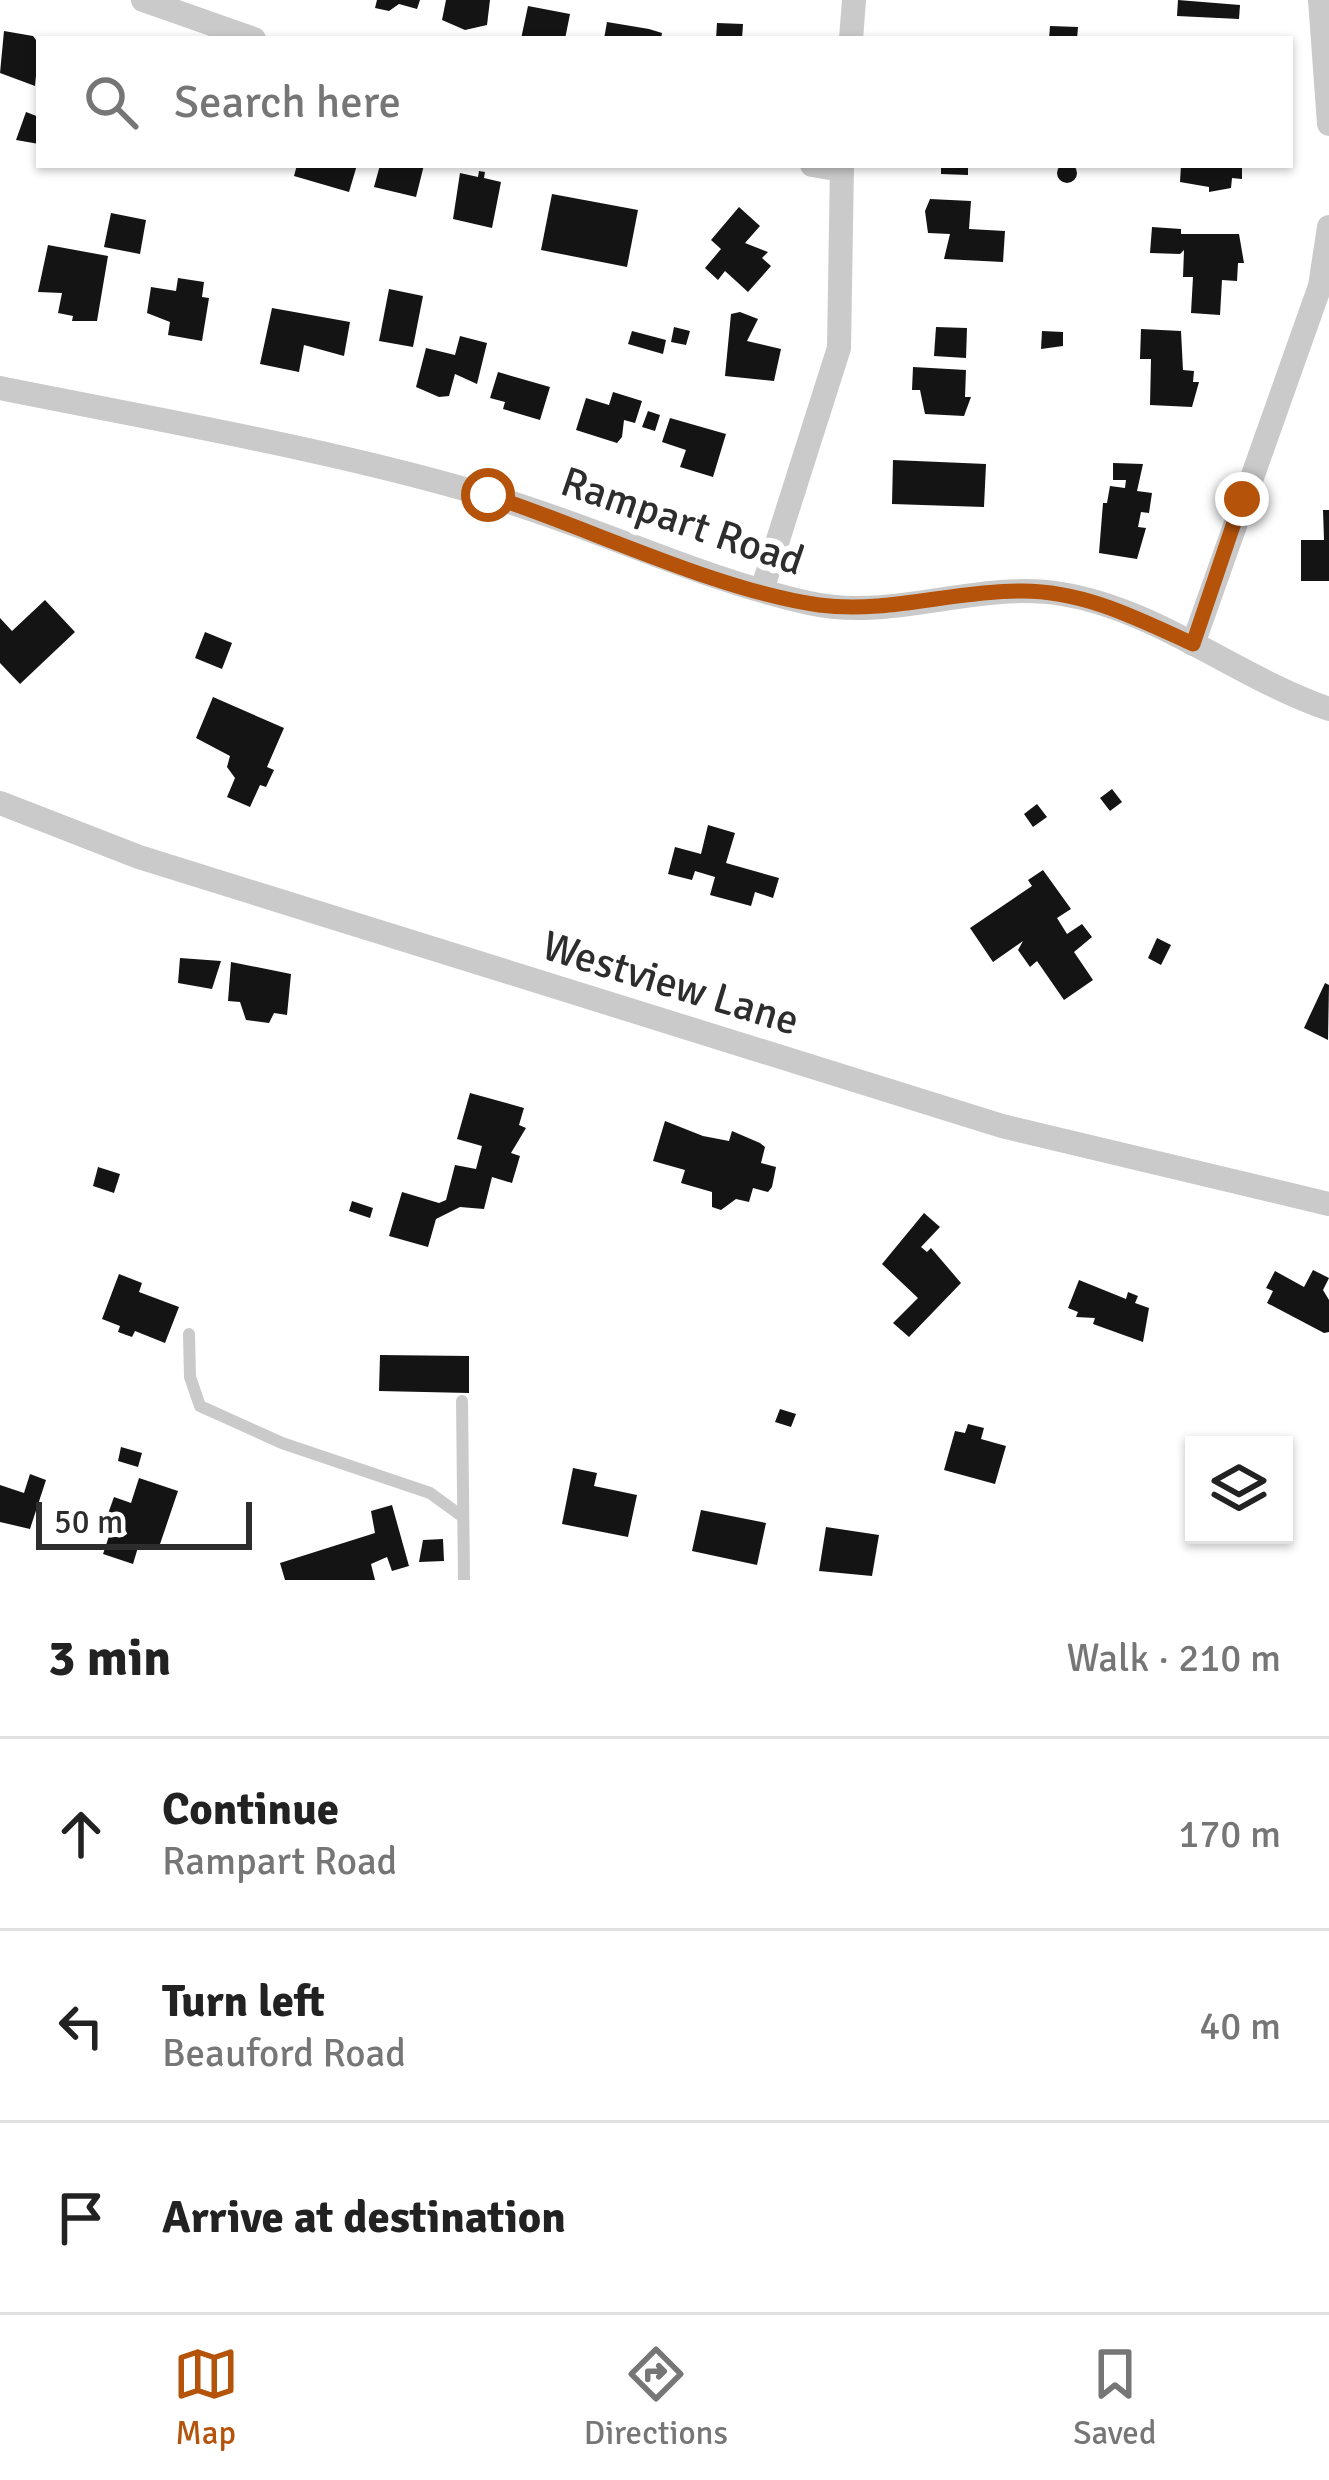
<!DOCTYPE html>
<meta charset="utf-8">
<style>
:root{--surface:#fff;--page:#f6f6f6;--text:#222;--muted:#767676;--line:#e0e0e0;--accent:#b45309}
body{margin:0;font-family:Signika,sans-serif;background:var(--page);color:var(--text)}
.controls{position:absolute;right:36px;bottom:36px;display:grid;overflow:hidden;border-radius:0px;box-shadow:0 3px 9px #0004}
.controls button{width:108px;height:108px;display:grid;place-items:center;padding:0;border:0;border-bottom:3px solid var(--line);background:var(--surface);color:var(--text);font:60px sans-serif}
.scale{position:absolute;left:36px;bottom:30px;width:216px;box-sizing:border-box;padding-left:12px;border:6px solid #2d2d2d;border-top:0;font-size:33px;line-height:42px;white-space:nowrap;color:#2d2d2d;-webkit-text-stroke:9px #fff;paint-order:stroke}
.stop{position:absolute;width:36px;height:36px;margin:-27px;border:9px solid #b45309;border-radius:50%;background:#fff}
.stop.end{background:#b45309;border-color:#fff;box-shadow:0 3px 12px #0008}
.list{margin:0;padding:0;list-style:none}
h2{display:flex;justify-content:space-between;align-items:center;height:156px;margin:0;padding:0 48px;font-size:51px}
h2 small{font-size:39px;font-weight:400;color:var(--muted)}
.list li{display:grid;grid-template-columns:78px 1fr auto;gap:36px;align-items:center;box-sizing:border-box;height:192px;padding:0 48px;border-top:3px solid var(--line)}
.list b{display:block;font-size:45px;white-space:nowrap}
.list p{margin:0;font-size:39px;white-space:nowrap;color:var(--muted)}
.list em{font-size:39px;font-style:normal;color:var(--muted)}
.icon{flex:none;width:66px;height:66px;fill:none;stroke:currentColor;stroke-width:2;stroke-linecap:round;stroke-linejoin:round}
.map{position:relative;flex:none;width:1329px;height:1580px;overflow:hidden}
.search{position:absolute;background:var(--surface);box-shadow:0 3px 9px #0004;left:36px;right:36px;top:36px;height:132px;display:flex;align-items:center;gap:30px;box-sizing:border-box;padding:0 42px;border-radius:0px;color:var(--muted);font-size:45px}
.sheet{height:732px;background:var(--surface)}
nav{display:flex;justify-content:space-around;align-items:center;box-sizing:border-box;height:168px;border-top:3px solid var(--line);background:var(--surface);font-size:33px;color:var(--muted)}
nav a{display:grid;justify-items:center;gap:6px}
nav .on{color:var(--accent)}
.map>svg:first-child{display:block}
</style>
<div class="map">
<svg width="1329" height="1580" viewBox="0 0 1329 1580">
<rect width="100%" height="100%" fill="#fff"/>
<g fill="#141414">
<polygon points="377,0 420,0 417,9 399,4 389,11 375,8"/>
<polygon points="446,0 490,0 487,25 465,30 442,20"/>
<polygon points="1178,0 1240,5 1239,19 1177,16"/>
<polygon points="528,6 570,14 565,39 521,39"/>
<polygon points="607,22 649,29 662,33 661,39 604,39"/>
<polygon points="717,23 743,24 742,39 716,39"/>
<polygon points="1050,26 1078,27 1077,39 1049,39"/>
<polygon points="4,31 33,36 39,44 35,86 0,73"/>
<polygon points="26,112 39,117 39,144 16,140"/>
<circle cx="1067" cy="173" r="10"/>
<polygon points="297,165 357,165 349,192 294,176"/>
<polygon points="380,165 424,165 416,197 374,187"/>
<polygon points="941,165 968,165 968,175 941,174"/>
<polygon points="1181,165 1242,165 1242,179 1232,178 1231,188 1209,192 1209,187 1180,182"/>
<polygon points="479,171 485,172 484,178 501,182 492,228 453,219 460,173 478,177"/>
<polygon points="552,194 638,210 627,267 541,250"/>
<polygon points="930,199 971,201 969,229 1005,231 1003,262 944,259 950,234 928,233 925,211"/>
<polygon points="739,207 760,226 745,243 768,252 762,258 771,266 748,292 725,271 718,280 705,268 721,249 711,240"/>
<polygon points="111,213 146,220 140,254 104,247"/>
<polygon points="1152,227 1181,229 1181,234 1239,234 1244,263 1238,263 1237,281 1222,280 1220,315 1191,313 1193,277 1183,277 1184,250 1180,254 1150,253"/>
<polygon points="48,245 108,256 97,321 72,321 73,316 58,313 62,293 38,292"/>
<polygon points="178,278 204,282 202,297 209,298 202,341 168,335 170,322 147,313 151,287 176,291"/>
<polygon points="389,289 423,296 413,347 379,341"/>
<polygon points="272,308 350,322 344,356 304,345 299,372 260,364"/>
<polygon points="740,312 758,319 747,341 781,349 774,381 725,376 731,314"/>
<polygon points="674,327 690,331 686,345 671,342"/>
<polygon points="936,327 967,328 966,358 934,356"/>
<polygon points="1141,329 1181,331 1183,370 1194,371 1193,382 1199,382 1192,407 1150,405 1151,359 1140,359"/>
<polygon points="632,331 666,340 663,354 628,344"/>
<polygon points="1042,331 1063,332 1063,346 1041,349"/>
<polygon points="460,336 487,343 477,384 455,374 449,396 439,397 416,387 426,348 455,355"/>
<polygon points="913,367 966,370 965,397 971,397 964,416 925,414 920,390 912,390"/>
<polygon points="498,372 550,387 540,420 503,409 505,402 490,398"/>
<polygon points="613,392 642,401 635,423 624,420 622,437 617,443 576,430 586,398 609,405"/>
<polygon points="648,411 660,415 655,431 642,427"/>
<polygon points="670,418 726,434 713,477 680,467 686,450 662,442"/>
<polygon points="893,460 986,464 984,507 892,504"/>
<polygon points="1113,463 1143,464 1137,491 1152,493 1149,513 1141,512 1138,527 1146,528 1137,559 1099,553 1103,503 1107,503 1110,486 1125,488 1126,480 1113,480"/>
<polygon points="1323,510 1329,510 1329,581 1301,581 1301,540 1324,540"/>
<polygon points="45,600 75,632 20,684 0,663 0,618 12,631"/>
<polygon points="205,632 232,643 222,669 195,658"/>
<polygon points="213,697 284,728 267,767 274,770 266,787 260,785 250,807 227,797 235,778 227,767 230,756 196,738"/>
<polygon points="1112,789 1122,802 1110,811 1100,798"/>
<polygon points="1037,804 1047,817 1033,827 1024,814"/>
<polygon points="708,825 735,833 726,863 779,878 773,898 755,892 751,906 710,895 715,877 695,871 692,880 668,874 675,847 701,854"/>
<polygon points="1043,870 1071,909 1057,918 1067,934 1082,924 1092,937 1074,952 1093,980 1064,1000 1037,961 1030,967 1018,950 1023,941 993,962 970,928 1032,886 1028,880"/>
<polygon points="1157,938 1171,945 1161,965 1148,958"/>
<polygon points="180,958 221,961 212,989 178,983"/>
<polygon points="231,962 291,974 287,1015 274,1013 269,1023 246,1020 240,1002 228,1001"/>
<polygon points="1325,983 1329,985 1328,1040 1304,1028"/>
<polygon points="470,1093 524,1108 519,1125 526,1128 511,1153 520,1156 512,1183 492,1177 484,1209 460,1207 436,1219 428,1247 389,1236 402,1192 439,1203 446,1200 455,1165 476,1169 482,1146 457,1139"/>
<polygon points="665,1121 703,1136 729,1141 732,1131 760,1143 765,1147 761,1163 776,1167 772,1187 768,1192 753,1188 749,1202 736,1199 721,1210 712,1207 712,1192 681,1183 685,1170 653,1161"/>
<polygon points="98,1167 120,1174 114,1193 93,1186"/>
<polygon points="352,1201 373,1208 370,1218 349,1211"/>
<polygon points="924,1213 940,1227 921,1247 927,1252 931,1248 961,1283 909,1337 893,1323 918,1298 882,1264"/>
<polygon points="1313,1270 1329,1278 1323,1290 1329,1300 1329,1332 1324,1333 1267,1303 1273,1291 1266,1288 1275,1271 1304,1287"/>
<polygon points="119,1274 142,1283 139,1292 179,1307 165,1343 135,1331 132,1337 118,1332 120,1326 102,1319"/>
<polygon points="1079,1280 1126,1299 1128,1292 1138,1296 1135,1303 1149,1308 1143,1342 1093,1324 1095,1318 1076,1317 1078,1312 1068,1308"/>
<polygon points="380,1355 469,1356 469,1393 379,1391"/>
<polygon points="780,1409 796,1414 791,1427 775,1422"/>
<polygon points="968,1424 984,1428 981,1439 1006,1446 995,1484 944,1470 955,1431 965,1433"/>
<polygon points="121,1447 142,1453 138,1467 118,1461"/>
<polygon points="573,1468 597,1473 594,1486 637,1495 628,1537 562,1524"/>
<polygon points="30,1474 46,1480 30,1529 0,1522 0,1485 24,1493"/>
<polygon points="139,1478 178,1491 158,1550 139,1544 133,1564 103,1554 110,1533 121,1536 124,1528 105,1522 114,1497 131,1503"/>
<polygon points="392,1505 409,1566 392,1571 387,1557 371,1564 375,1580 285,1580 280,1563 375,1533 371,1511"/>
<polygon points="701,1510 766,1523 757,1565 692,1551"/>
<polygon points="826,1527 879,1535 872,1576 819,1571"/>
<polygon points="443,1539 444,1561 419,1562 423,1540"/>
</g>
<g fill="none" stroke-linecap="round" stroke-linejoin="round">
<g stroke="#cacaca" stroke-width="12">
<polyline points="189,1334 190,1377 200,1406 282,1443 430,1493 463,1517"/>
<polyline points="462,1401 464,1580"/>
</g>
<g stroke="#cacaca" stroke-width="24">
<polyline points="143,0 254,39"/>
<polyline points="1320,0 1329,124"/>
<polyline points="851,39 854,0"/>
<polyline points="812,165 842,170"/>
<path d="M0,388C163,421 330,449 489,496C597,527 699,579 809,603C893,622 977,580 1062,594C1159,610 1238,678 1329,709"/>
<polyline points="762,590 839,348 842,165"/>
<polyline points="1193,644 1320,286 1329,227"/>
<polyline points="0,803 139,857 1002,1126 1329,1204"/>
</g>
</g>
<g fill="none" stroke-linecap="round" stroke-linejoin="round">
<path stroke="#b45309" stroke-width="15" d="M488,495C589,528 718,591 819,605C887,614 952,591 1019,591C1082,590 1137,618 1193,644L1242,499"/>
</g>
<g text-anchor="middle" stroke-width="12" stroke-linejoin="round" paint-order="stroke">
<g font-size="42" fill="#2d2d2d" stroke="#fff">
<text transform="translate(683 520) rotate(19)" y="15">Rampart Road</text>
<text transform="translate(671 982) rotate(17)" y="15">Westview Lane</text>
</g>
</g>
</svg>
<div class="controls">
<button><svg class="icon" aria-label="layers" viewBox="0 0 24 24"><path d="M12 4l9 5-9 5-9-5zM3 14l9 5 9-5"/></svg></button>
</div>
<div class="scale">50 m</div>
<div class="stop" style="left:488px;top:495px"></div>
<div class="stop end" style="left:1242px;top:499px"></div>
<div class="search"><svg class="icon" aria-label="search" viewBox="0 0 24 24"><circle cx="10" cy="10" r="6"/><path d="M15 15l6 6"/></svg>Search here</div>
</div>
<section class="sheet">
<h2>3 min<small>Walk · 210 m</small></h2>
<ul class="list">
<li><svg class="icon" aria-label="ahead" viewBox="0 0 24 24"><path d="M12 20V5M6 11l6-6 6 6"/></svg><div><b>Continue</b><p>Rampart Road</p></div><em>170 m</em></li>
<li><svg class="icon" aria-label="left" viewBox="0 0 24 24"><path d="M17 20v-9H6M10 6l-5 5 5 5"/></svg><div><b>Turn left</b><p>Beauford Road</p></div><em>40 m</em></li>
<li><svg class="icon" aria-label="arrive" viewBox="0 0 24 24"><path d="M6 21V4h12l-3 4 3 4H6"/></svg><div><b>Arrive at destination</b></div></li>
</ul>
</section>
<nav>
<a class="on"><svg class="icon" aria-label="map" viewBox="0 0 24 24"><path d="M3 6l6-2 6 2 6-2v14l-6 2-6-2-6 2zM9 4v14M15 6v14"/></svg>Map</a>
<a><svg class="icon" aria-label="directions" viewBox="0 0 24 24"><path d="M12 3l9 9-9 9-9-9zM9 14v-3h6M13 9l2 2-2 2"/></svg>Directions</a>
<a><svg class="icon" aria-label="saved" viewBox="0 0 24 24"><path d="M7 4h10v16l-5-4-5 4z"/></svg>Saved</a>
</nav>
